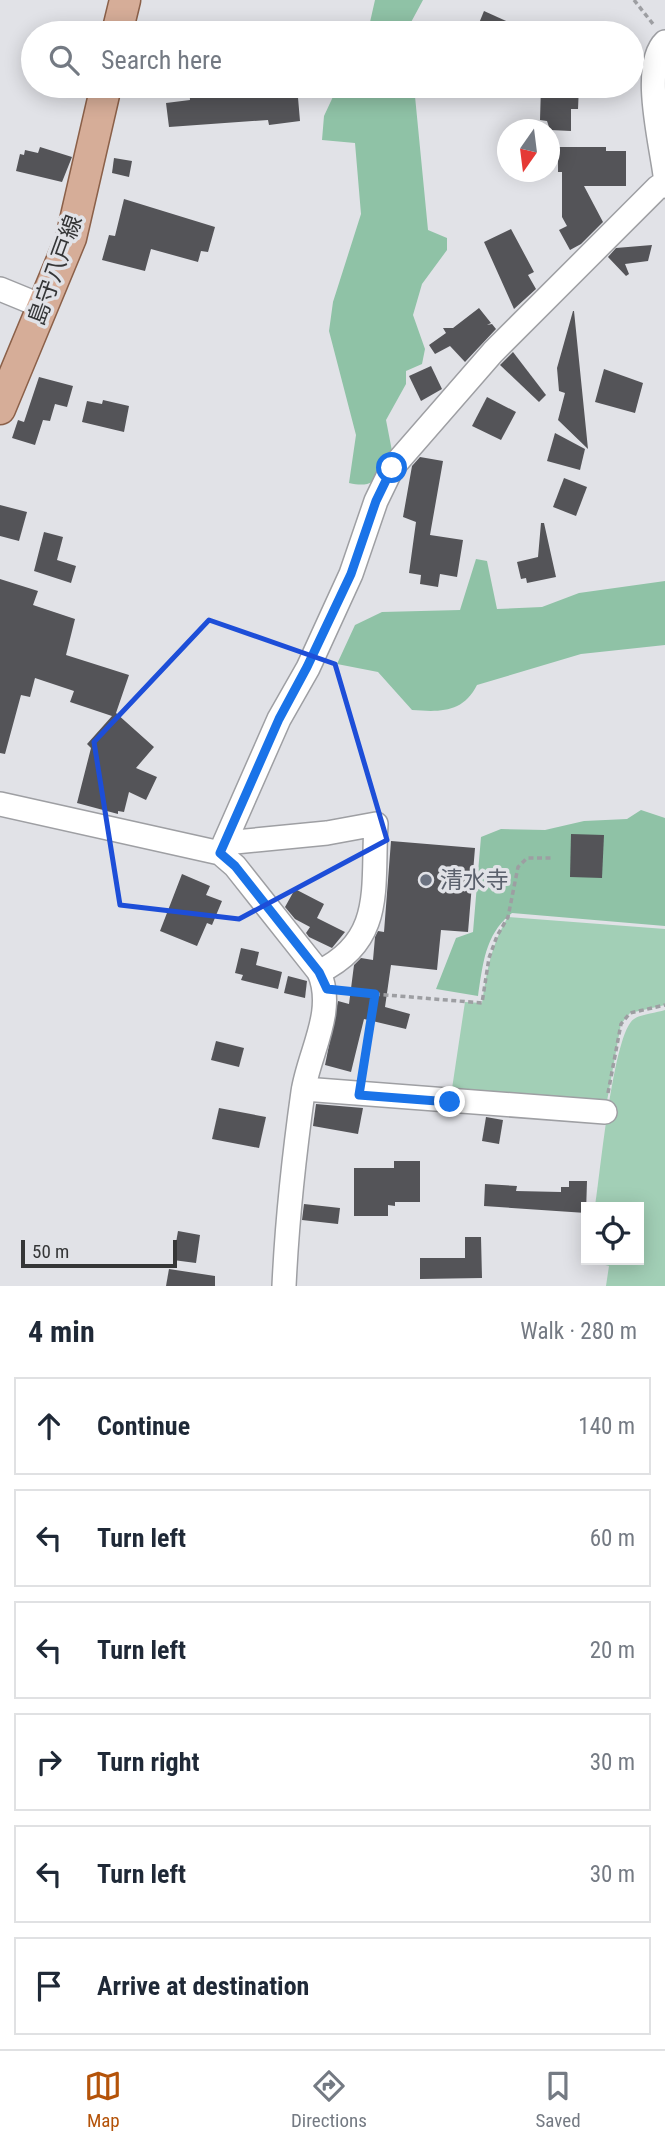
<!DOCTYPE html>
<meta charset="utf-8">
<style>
:root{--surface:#fff;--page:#f6f6f7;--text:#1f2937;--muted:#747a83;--line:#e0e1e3;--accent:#b45309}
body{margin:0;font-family:"Roboto Condensed","Noto Sans JP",sans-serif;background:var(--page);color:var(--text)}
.controls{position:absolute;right:21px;bottom:21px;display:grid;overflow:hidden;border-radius:0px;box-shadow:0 4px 18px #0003}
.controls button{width:63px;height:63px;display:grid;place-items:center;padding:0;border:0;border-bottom:2px solid var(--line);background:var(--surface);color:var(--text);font:35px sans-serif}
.compass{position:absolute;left:497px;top:119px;width:63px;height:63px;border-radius:50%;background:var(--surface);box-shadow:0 4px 18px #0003;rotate:194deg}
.scale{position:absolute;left:21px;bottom:18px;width:156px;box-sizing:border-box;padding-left:7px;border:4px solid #353637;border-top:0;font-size:19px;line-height:24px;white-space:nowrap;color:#353637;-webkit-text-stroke:5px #e1e2e7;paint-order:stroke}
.stop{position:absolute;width:21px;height:21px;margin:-16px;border:5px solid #1a73e8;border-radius:50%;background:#fff}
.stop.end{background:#1a73e8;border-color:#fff;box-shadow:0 2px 7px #0008}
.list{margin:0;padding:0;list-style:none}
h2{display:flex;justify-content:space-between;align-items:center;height:91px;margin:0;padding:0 28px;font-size:30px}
h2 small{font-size:23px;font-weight:400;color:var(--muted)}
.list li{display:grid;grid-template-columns:46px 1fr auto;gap:21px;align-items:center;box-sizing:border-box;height:98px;margin:0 14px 14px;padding:0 14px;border:2px solid var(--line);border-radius:0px}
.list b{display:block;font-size:26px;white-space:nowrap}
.list em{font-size:23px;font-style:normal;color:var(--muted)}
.icon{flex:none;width:38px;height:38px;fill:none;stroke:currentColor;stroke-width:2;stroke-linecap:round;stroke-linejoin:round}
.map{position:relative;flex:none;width:665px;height:1286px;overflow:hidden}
.search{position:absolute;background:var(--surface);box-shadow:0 4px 18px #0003;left:21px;right:21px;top:21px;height:77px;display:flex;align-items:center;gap:18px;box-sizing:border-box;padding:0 24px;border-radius:38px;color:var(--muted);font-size:26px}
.sheet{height:763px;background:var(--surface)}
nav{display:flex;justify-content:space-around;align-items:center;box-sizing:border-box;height:98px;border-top:2px solid var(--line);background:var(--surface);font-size:19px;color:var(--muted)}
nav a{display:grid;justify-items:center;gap:4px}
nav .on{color:var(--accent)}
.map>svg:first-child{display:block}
</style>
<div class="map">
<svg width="665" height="1286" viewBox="0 0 665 1286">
<rect width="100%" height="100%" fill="#e1e2e7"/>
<g fill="#a2cfb6">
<path d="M508,917L665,929V1005L630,1013L621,1024L605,1112L450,1102L465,1002L482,1003C487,971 491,945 508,917Z"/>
<path d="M665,1010V1286H606L609,1266L587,1260H639V1207H595C600,1177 613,1032 634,1019C641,1014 656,1013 665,1010Z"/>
</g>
<g fill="#8fc2a6">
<polygon points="375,0 423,0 409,26 412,33 364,33 368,31"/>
<path d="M338,86H414L428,230L447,238V250L422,284L413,315L425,349L422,364L406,371V384L386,420L392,451C380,473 379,490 349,483L356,435L329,331L333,302L361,214L355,143L322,140L324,116Z"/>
<path d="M476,559L487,561L497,609L542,607L579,593L665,581V645L581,654L477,685C463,713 440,712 412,710L378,672L337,664L355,625L382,612L460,610Z"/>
<path d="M641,810L665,818V926L512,913C485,934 483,964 478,996L436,989L456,938L473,932L481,837L501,829L545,830L584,821L627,819Z"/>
</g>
<g fill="#545458">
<polygon points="484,11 533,33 475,33"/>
<polygon points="189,86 297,86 300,121 269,125 268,120 169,127 166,103 190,100"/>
<polygon points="541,86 579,86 578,109 571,109 571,131 550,130 547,121 540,120"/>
<polygon points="40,147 72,157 62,182 16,171 20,154 24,155 25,150 38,153"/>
<polygon points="558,147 606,147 606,151 626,151 626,186 584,186 603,222 581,244 570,250 559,230 567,226 562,217 562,172 558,172"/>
<polygon points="114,158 132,161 129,177 112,173"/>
<polygon points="124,199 215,227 208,252 201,251 198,262 151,249 145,271 102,260 109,235 115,236"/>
<polygon points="511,229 534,272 528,275 536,289 514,309 484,242"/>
<polygon points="652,245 648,261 625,264 629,274 626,276 608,257 616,248"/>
<polygon points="479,308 491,323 487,325 492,324 496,329 465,362 450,346 435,354 429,345 446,333 443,328 453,328"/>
<polygon points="573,311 574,311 588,449 558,420 565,393 559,391 557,368"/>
<polygon points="513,352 546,395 539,402 500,365"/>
<polygon points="431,366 442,389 421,401 409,376"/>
<polygon points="604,369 643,383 635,413 595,402"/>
<polygon points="39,377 73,386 67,407 55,404 50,421 43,420 35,445 12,438 18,420 24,422"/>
<polygon points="487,397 516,412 501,440 472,426"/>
<polygon points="103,400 129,406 124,432 82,422 87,401 102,404"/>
<polygon points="555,433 585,449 580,470 547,461"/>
<polygon points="420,457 443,461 430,535 463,540 457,577 440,574 438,587 420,584 421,575 409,573 416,522 403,517 412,466"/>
<polygon points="564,478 587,487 576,516 553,507"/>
<polygon points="0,505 27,512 19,541 0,536"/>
<polygon points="541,523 544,523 556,577 527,583 526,578 521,579 517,562 538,557"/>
<polygon points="44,532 63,537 57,560 76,566 71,583 34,571"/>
<polygon points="0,579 38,591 33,605 75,619 66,655 129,675 116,713 154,747 136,768 157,777 146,800 129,792 124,812 118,811 118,814 77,803 91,748 87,744 112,716 70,702 74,691 35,678 30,697 21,695 5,754 0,753"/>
<polygon points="571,834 604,835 602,878 570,877"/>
<polygon points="391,841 475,848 468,932 441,930 437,970 391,965 385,1007 410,1014 406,1029 364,1019 351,1072 325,1065 338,1001 349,1004 354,965 361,958 373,960 375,937 378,931 384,932"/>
<polygon points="182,874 210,886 206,895 222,901 212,925 207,923 197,946 160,931"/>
<polygon points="295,889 324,904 317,918 345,932 332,948 309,937 306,933 310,927 295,919 285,907"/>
<polygon points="241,948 259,952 256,965 282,972 278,989 241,980 243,975 235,973"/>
<polygon points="288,976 307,981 305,998 284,993"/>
<polygon points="216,1041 244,1048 239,1067 211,1060"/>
<polygon points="316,1104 363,1108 358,1134 313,1126"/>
<polygon points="219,1108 266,1117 259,1148 212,1139"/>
<polygon points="486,1117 503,1120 499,1144 482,1141"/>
<polygon points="394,1161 420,1161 420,1202 395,1202 395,1206 388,1205 388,1216 354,1216 354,1168 394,1168"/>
<polygon points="569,1181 587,1181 586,1213 484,1206 485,1184 517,1186 516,1191 561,1192 561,1187 569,1187"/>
<polygon points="304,1204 340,1208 338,1224 302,1220"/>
<polygon points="178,1231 200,1235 196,1263 173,1260"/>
<polygon points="465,1237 481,1237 482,1278 420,1279 420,1258 465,1258"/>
<polygon points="169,1269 215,1276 215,1286 166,1286"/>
</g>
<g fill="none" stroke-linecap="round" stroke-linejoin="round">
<defs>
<g id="minor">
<path d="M665,42C641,65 661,143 665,175"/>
<polyline points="0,289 44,307"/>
<path d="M0,804L220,853L235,866L319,972C336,1012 309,1052 303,1092C294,1156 287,1221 284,1286"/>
<path d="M225,843L327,833L376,824C372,887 385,940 319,972"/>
<polyline points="220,853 279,719 308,668 351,574 376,501 392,468 493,352 658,187 665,186"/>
<polyline points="304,1089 605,1112"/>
</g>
<g id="major">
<polyline points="117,33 125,0"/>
<polyline points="0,409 71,238 106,86"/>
</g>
</defs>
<use href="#minor" stroke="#9e9fa3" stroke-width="26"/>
<use href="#major" stroke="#8b6049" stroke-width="33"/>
<g stroke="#9d9ea2" stroke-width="3.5" stroke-dasharray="5 3.5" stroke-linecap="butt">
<polyline points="634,0 653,24"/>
<polyline points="346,991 375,994 363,1072"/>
<polyline points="375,994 482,1003 489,958 497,936 508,917 518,867 527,858 554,858"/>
<polyline points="608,1093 621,1024 630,1013 665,1005"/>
</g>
<use href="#minor" stroke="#fff" stroke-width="23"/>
<use href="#major" stroke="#d6ad98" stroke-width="30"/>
</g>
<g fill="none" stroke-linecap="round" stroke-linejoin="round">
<polyline stroke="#1a73e8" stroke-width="9" points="392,468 376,501 351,574 307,667 279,719 220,853 235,866 319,972 327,989 375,994 359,1095 450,1102"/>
</g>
<path fill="none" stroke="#1d4ed8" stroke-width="5" stroke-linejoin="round" d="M209,620L335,664L387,840L239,919L120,905L94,742Z"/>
<circle fill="#6b7280" stroke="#e1e2e7" stroke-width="2.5" cx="426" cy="880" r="7"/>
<g text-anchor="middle" stroke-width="7" stroke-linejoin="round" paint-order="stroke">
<g font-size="23" fill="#353637" stroke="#e1e2e7">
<text transform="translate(55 270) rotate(-70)" y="8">島守八戸線</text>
</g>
<g font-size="23" fill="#5b616d" stroke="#e1e2e7" text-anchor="start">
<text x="440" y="888">清水寺</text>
</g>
</g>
</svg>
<div class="controls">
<button><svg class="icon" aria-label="locate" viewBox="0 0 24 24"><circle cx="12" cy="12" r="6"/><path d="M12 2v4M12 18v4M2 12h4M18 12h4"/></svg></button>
</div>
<svg class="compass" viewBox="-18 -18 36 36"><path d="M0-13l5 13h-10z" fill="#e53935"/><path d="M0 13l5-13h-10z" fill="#747a83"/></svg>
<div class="scale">50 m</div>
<div class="stop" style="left:392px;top:468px"></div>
<div class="stop end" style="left:450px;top:1102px"></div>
<div class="search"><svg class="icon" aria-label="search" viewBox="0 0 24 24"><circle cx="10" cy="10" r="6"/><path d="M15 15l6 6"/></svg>Search here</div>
</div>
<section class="sheet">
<h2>4 min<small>Walk · 280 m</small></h2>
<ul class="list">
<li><svg class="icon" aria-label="ahead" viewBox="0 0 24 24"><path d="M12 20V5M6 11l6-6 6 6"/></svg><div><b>Continue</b></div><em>140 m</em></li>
<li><svg class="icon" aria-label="left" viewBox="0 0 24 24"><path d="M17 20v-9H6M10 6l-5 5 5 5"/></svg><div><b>Turn left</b></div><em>60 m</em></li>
<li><svg class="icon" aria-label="left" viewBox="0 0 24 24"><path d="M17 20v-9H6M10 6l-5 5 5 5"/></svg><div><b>Turn left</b></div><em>20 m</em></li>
<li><svg class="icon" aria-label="right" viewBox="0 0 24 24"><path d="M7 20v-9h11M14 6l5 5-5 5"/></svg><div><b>Turn right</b></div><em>30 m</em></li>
<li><svg class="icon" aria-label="left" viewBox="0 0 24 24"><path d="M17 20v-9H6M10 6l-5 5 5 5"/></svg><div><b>Turn left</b></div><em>30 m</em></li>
<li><svg class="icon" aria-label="arrive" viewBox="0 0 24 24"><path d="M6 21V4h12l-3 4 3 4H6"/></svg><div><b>Arrive at destination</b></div></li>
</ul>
</section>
<nav>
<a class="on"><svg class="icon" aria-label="map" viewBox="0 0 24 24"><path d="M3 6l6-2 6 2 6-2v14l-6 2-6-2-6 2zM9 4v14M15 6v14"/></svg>Map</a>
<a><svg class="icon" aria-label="directions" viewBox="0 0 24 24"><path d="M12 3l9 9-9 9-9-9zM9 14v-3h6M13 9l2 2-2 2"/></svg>Directions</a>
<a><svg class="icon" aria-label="saved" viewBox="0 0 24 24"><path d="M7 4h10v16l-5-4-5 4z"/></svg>Saved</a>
</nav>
